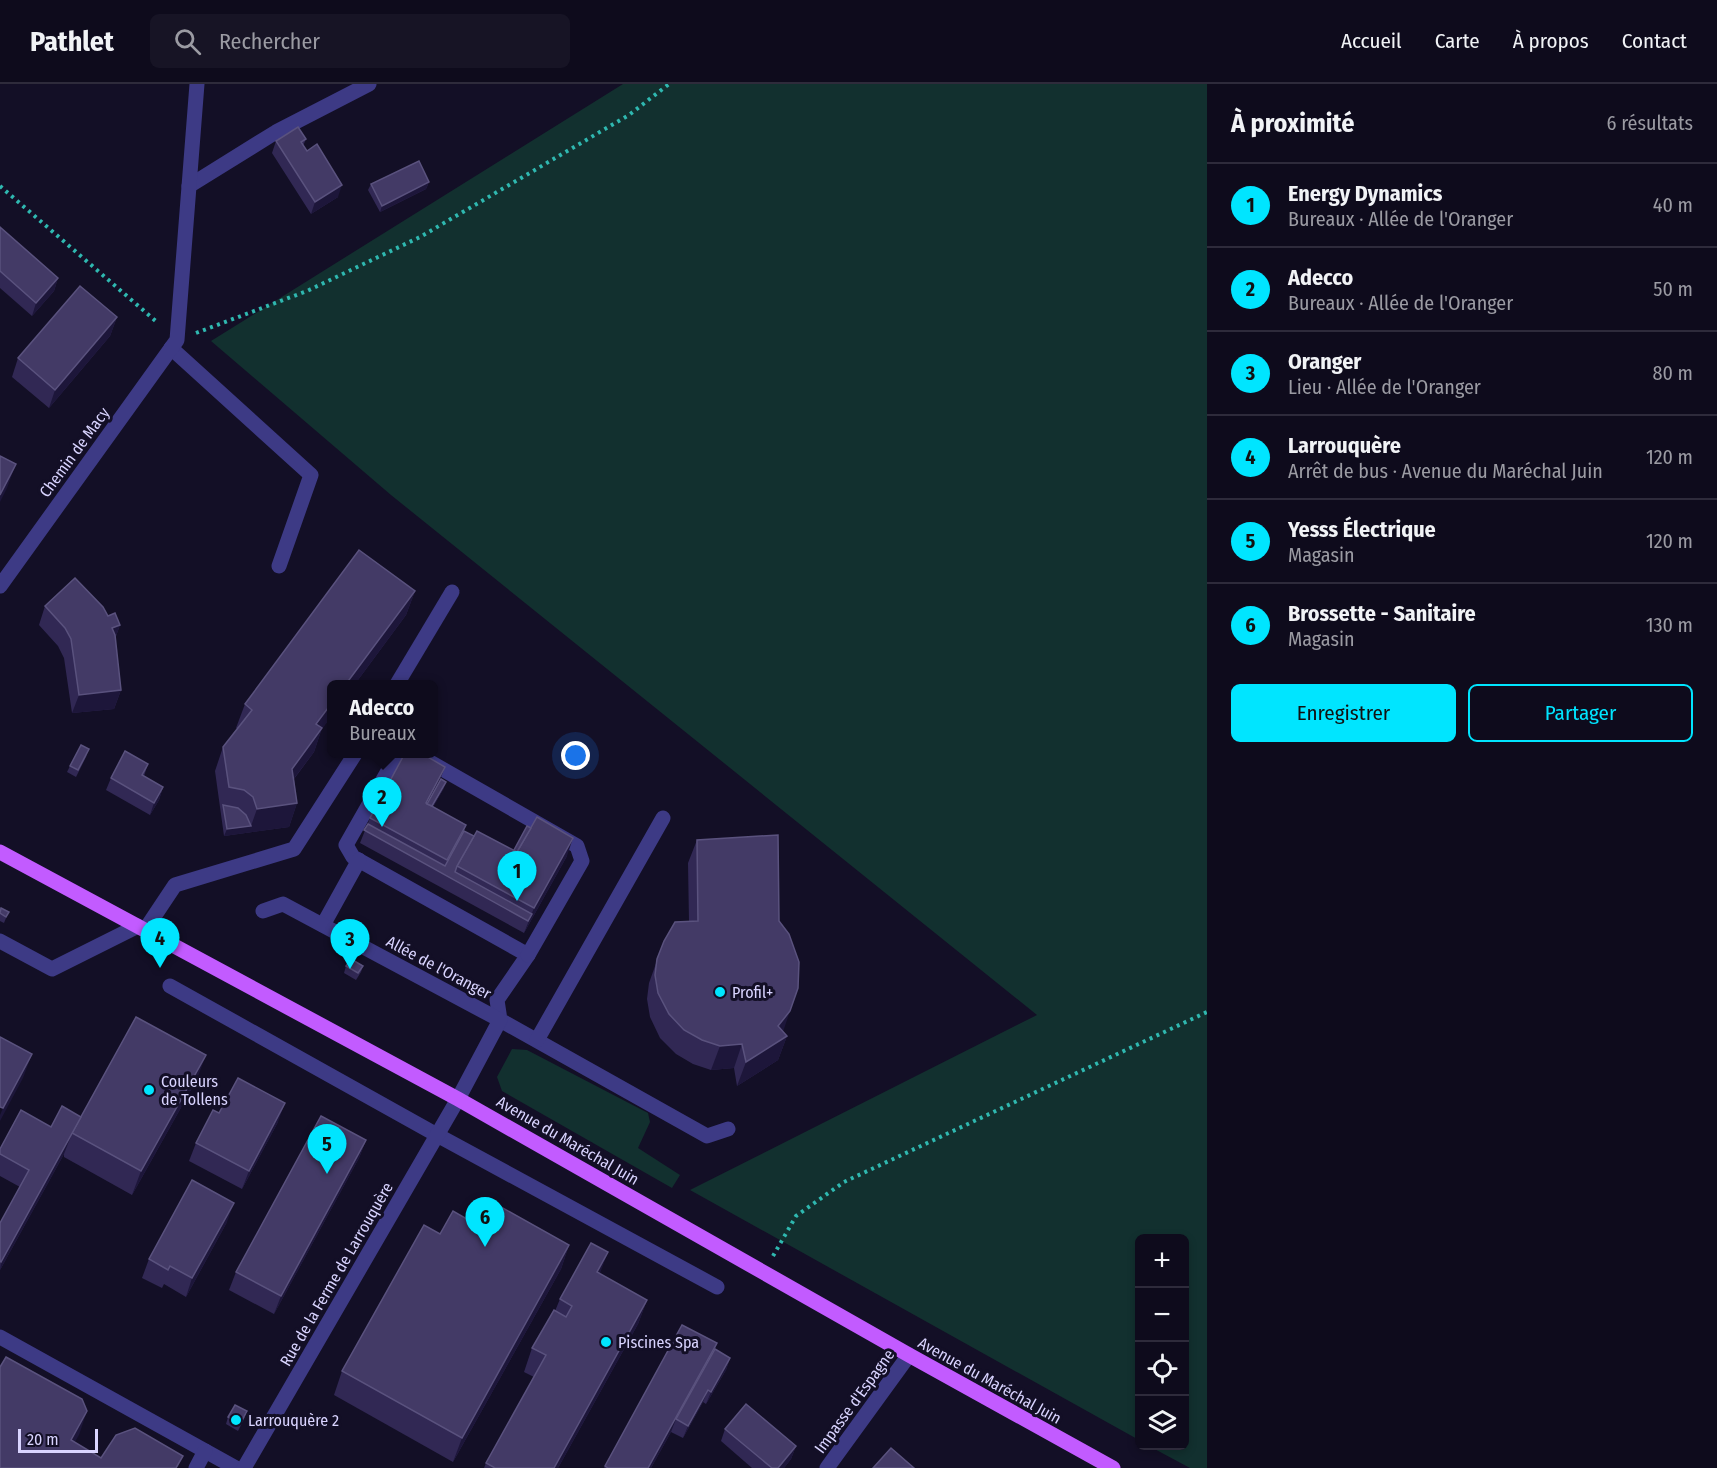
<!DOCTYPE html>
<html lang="fr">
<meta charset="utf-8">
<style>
:root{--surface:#0e0b1c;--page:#171425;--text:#f1f3f6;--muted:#9b9ba3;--line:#2e2b3b;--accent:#00e5ff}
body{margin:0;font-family:"Fira Sans Condensed",sans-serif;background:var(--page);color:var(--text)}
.controls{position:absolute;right:18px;bottom:18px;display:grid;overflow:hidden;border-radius:9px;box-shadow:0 3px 9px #0003}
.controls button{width:54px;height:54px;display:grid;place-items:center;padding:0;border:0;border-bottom:2px solid var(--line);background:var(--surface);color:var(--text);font:30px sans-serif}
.scale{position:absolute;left:18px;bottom:15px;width:80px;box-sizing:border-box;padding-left:6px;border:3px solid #d9d4ff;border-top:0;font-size:16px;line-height:21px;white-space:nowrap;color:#d9d4ff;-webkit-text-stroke:4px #130f26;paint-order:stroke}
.you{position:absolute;left:576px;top:672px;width:21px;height:21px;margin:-15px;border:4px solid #fff;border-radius:50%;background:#1a73e8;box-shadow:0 0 0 9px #1a73e833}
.badge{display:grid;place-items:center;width:39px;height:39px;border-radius:50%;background:var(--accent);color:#111;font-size:20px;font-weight:700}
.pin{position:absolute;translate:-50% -50px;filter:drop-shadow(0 2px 3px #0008)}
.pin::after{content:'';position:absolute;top:32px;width:21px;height:18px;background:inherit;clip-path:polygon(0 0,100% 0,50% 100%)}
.popup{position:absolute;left:327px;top:596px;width:111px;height:78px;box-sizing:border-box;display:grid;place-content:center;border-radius:9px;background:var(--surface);filter:drop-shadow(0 2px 4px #0005);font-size:20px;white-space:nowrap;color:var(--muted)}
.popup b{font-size:22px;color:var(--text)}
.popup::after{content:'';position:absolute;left:50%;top:100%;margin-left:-12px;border:12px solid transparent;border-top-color:var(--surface)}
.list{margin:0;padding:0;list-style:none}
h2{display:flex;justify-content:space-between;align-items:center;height:78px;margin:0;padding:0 24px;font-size:26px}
h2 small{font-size:20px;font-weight:400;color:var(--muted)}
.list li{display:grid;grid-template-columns:39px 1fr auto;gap:18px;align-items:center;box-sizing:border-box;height:84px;padding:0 24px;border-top:2px solid var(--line)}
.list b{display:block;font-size:22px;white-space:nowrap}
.list p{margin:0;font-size:20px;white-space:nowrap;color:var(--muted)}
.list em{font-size:20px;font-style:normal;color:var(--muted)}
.actions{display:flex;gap:12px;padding:18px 24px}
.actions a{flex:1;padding:14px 0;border:2px solid var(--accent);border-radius:9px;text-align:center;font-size:21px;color:var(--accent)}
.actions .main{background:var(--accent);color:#111}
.icon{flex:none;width:33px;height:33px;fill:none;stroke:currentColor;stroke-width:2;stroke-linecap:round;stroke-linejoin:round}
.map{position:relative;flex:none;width:1207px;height:1384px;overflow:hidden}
header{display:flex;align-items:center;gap:36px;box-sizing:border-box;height:84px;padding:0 30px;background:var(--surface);border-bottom:2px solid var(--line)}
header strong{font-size:28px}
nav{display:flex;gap:33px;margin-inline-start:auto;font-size:21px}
.search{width:420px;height:54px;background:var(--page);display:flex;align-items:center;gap:15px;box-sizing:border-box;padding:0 21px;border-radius:9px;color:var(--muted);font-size:22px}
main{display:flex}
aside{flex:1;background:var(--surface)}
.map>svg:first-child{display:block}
</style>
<header>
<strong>Pathlet</strong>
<div class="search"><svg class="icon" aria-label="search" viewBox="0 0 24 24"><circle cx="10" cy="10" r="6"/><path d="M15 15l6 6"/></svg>Rechercher</div>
<nav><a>Accueil</a><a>Carte</a><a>À propos</a><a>Contact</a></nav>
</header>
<main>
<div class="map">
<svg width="1207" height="1384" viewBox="0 0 1207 1384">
<rect width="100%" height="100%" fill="#130f26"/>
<g fill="#12302f">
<polygon points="623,0 1207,0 1207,1384 1190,1384 1149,1362 1184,1362 1184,1154 1140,1154 1139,1356 690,1106 1037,931 391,411 211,257"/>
<polygon points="512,965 527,966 648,1029 650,1038 638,1064 680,1091 672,1104 502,1007 497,993"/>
</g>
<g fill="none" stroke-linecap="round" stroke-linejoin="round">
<g stroke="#2fb8b0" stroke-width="4" stroke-dasharray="3 4.5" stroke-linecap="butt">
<polyline points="0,102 158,239"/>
<polyline points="196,249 307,207 420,153 629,31 669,0"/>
<polyline points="773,1172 796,1132 844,1098 1207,928"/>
</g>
<g stroke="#3d3a85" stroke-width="15">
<polyline points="189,102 276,48 369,0"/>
<polyline points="171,264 311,391 279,482"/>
<polyline points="0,502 177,256 197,0"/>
<polyline points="397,600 452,508"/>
<polyline points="401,670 396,673 346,761 353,773 528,871 497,916 500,936 707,1052 728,1045"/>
<polyline points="416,670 577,762 582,777 528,871"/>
<polyline points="323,841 359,776"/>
<polyline points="145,846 175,801 294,765 355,670"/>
<polyline points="0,857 52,885 138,842"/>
<polyline points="170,902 437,1051 717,1203"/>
<polyline points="537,956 663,734"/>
<polyline points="0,1253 236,1384"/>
<polyline points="196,1384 205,1367"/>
<polyline points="244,1384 458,1015 500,936 283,820 263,827"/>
<polyline points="827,1384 909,1271"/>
</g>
<polyline stroke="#c25bff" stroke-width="15" points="0,768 458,1015 909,1271 1113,1384"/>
</g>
<g fill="#312854">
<polygon points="306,55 303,62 338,113 311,130 272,69 276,57"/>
<polygon points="429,98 426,105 380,128 368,106 371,100"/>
<polygon points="0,143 58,194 54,207 32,232 0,204"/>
<polygon points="117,233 110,252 49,324 12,293 18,274"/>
<polygon points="415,507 406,531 355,600 331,600 331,633 322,644 314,668 294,695 297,719 289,743 224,752 215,687 223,663 238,645 236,644 245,620"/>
<polygon points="45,522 108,532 120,541 115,555 121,606 114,625 72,629 64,574 58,562 39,541"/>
<polygon points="87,671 76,693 67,688 70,682"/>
<polygon points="148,680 144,692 163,703 159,716 150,731 106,706 111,694"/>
<polygon points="441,695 444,704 433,723 466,741 464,747 474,752 514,766 567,772 524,849 360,759 370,734"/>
<polygon points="697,756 783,948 787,952 778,976 737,1002 734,984 711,986 693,980 676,970 660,954 650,933 647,915 649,899 664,857 689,838 688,779"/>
<polygon points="1,824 6,834 4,839 0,837 0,825"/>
<polygon points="346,882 363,882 361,888 356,896 344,889"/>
<polygon points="197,995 132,1111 64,1073 64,1070 0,1186 0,1139 20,1103 0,1092 0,1065 51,1043"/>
<polygon points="219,1029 278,1038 242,1105 189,1077 196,1059"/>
<polygon points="366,1056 359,1074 274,1230 229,1206 236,1188"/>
<polygon points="227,1138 186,1213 164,1200 162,1204 142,1194 149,1175"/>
<polygon points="472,1138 569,1161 561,1185 453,1378 334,1311 342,1287 440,1150"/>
<polygon points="600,1190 647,1216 638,1240 558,1384 484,1384 486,1379 534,1293 524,1288 532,1264 555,1227 560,1215"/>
<polygon points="717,1259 715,1265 730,1274 726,1286 706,1320 703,1318 683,1354 671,1348 651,1384 604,1384 605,1382"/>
<polygon points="228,1333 245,1333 238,1347 226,1340"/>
<polygon points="725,1345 796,1362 791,1375 784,1384 752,1384 721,1357"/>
</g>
<g fill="#1d163a">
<polygon points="429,98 426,105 380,128 382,122"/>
<polygon points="342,101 338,113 311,130 315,118"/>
<polygon points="58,194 54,207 32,232 36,219"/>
<polygon points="117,233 110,252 49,324 55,306"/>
<polygon points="16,380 7,404 0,418 0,411"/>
<polygon points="415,507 406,531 355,600 346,600"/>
<polygon points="120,541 113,560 112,544"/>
<polygon points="121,606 114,625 72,629 79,611"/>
<polygon points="331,620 331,633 308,664 316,640"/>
<polygon points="322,644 314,668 283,709 292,685"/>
<polygon points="445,683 438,701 422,731 426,719"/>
<polygon points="446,698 444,704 424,739 426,733"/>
<polygon points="163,703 159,716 150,731 154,719"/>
<polygon points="297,719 289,743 224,752 227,745 251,742 257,725"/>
<polygon points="573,754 567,772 524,849 534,824"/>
<polygon points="790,927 782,951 787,952 778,976 737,1002 746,978"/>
<polygon points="742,960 734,984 711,986 720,962"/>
<polygon points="32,970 23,994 0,1037 0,1031 3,1024"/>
<polygon points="206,971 197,995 132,1111 141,1087"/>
<polygon points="285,1019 278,1038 242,1105 249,1087"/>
<polygon points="71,1052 64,1070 0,1186 1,1178"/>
<polygon points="366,1056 359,1074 274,1230 281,1212"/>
<polygon points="234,1119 227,1138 186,1213 192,1194"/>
<polygon points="569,1161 561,1185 453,1378 462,1354"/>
<polygon points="608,1168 599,1192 597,1188"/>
<polygon points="647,1216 638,1240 558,1384 554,1384"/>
<polygon points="717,1259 710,1278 676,1335 671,1348 651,1384 648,1384"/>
<polygon points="730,1274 726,1286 706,1320 711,1308"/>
<polygon points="708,1306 703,1318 683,1354 688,1342"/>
<polygon points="87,1327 79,1351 62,1380 71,1356"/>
<polygon points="796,1362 791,1375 784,1384 778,1384"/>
</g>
<g fill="#433a66" stroke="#5a527e" stroke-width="1.5">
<polygon points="298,43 306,55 301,58 307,67 317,60 342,101 315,118 276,57"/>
<polygon points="419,77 429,98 382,122 371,100"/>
<polygon points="0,143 58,194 36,219 0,187"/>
<polygon points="80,202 117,233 55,306 18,274"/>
<polygon points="0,372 16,380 0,411"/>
<polygon points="359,466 415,507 346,600 331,600 331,620 316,640 322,644 292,685 297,719 257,725 253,713 244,706 229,703 223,663 252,626 245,620"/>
<polygon points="75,494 103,523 108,532 115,529 120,541 112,544 115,551 121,606 79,611 71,555 65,544 45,522"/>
<polygon points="81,661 89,665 78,686 70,682"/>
<polygon points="125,667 148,680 142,691 163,703 154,719 111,694"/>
<polygon points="405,669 421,669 445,683 426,719 466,741 447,776 370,734"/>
<polygon points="441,695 446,698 432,722 427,720"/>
<polygon points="223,721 238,724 246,731 251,742 227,745"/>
<polygon points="537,733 573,754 534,824 457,782 477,747 517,768"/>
<polygon points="368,740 445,782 464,747 474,752 457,782 455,788 532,830 528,837 364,746"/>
<polygon points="527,742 531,744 517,768 514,766"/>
<polygon points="778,751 779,837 789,850 799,878 798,904 790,927 778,942 787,952 746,978 742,960 720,962 702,956 684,946 669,930 658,909 655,891 657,875 664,857 675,838 698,837 697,756"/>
<polygon points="1,824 9,828 6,833 0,829"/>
<polygon points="351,875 363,882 358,889 346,882"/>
<polygon points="136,933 206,971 141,1087 72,1049"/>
<polygon points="0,953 32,970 3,1024 0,1023"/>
<polygon points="238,994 285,1019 249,1087 196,1059 213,1026 219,1029"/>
<polygon points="62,1022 81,1033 1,1178 0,1177 0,1139 29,1086 0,1070 0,1065 21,1026 51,1043"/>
<polygon points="321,1032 366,1056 281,1212 236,1188"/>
<polygon points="192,1096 234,1119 192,1194 170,1182 168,1186 149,1175"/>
<polygon points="485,1114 569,1161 462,1354 342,1287 424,1141 440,1150 453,1127 472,1138"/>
<polygon points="591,1159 608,1168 597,1188 647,1216 554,1384 495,1384 486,1379 546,1271 532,1264 554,1226 566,1233 572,1222 560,1215"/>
<polygon points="682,1241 717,1259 648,1384 608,1384 605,1382"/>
<polygon points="715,1265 730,1274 711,1308 708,1306 688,1342 676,1335"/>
<polygon points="6,1273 82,1315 87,1327 71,1356 101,1374 116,1351 135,1344 183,1372 176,1384 0,1384 0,1283"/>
<polygon points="746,1320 796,1362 778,1384 772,1384 725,1345"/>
<polygon points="235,1321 247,1327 240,1340 228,1333"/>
<polygon points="891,1364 914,1384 873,1384"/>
</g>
<g fill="#00e5ff" stroke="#130f26" stroke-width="2">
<circle cx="720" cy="908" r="6"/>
<circle cx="149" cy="1006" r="6"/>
<circle cx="606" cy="1258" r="6"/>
<circle cx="236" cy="1336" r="6"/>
</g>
<g text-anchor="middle" stroke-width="6" stroke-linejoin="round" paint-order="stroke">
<g font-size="16" fill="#d9d4ff" stroke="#130f26">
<text transform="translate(74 368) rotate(-54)" y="6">Chemin de Macy</text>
<text transform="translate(439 883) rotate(28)" y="6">Allée de l'Oranger</text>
<text transform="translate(568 1056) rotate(30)" y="6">Avenue du Maréchal Juin</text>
<text transform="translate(336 1190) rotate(-60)" y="6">Rue de la Ferme de Larrouquère</text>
<text transform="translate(990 1296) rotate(29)" y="6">Avenue du Maréchal Juin</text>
<text transform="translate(854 1317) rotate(-54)" y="6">Impasse d'Espagne</text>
</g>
<g font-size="16" fill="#d9d4ff" stroke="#130f26" text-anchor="start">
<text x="732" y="914">Profil+</text>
<text x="161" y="1003">Couleurs<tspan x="161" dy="18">de Tollens</tspan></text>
<text x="618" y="1264">Piscines Spa</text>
<text x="248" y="1342">Larrouquère 2</text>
</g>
</g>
</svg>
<div class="controls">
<button>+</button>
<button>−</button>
<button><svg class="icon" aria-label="locate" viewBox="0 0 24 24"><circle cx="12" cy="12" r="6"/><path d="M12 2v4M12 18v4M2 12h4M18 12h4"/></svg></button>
<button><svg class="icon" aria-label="layers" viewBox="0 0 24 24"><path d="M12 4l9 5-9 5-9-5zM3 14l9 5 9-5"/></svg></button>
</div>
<div class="scale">20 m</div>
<div class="you"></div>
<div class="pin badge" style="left:517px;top:817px">1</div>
<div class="pin badge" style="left:382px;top:743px">2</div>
<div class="popup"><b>Adecco</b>Bureaux</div>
<div class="pin badge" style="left:350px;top:885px">3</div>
<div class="pin badge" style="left:160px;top:884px">4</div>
<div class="pin badge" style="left:327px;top:1090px">5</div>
<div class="pin badge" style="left:485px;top:1163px">6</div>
</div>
<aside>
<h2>À proximité<small>6 résultats</small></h2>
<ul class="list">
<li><span class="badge">1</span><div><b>Energy Dynamics</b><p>Bureaux · Allée de l'Oranger</p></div><em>40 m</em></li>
<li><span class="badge">2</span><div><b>Adecco</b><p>Bureaux · Allée de l'Oranger</p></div><em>50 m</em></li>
<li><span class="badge">3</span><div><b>Oranger</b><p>Lieu · Allée de l'Oranger</p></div><em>80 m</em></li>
<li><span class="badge">4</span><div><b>Larrouquère</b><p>Arrêt de bus · Avenue du Maréchal Juin</p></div><em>120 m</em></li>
<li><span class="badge">5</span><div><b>Yesss Électrique</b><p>Magasin</p></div><em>120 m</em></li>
<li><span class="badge">6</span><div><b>Brossette - Sanitaire</b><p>Magasin</p></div><em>130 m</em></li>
</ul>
<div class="actions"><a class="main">Enregistrer</a><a>Partager</a></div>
</aside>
</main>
